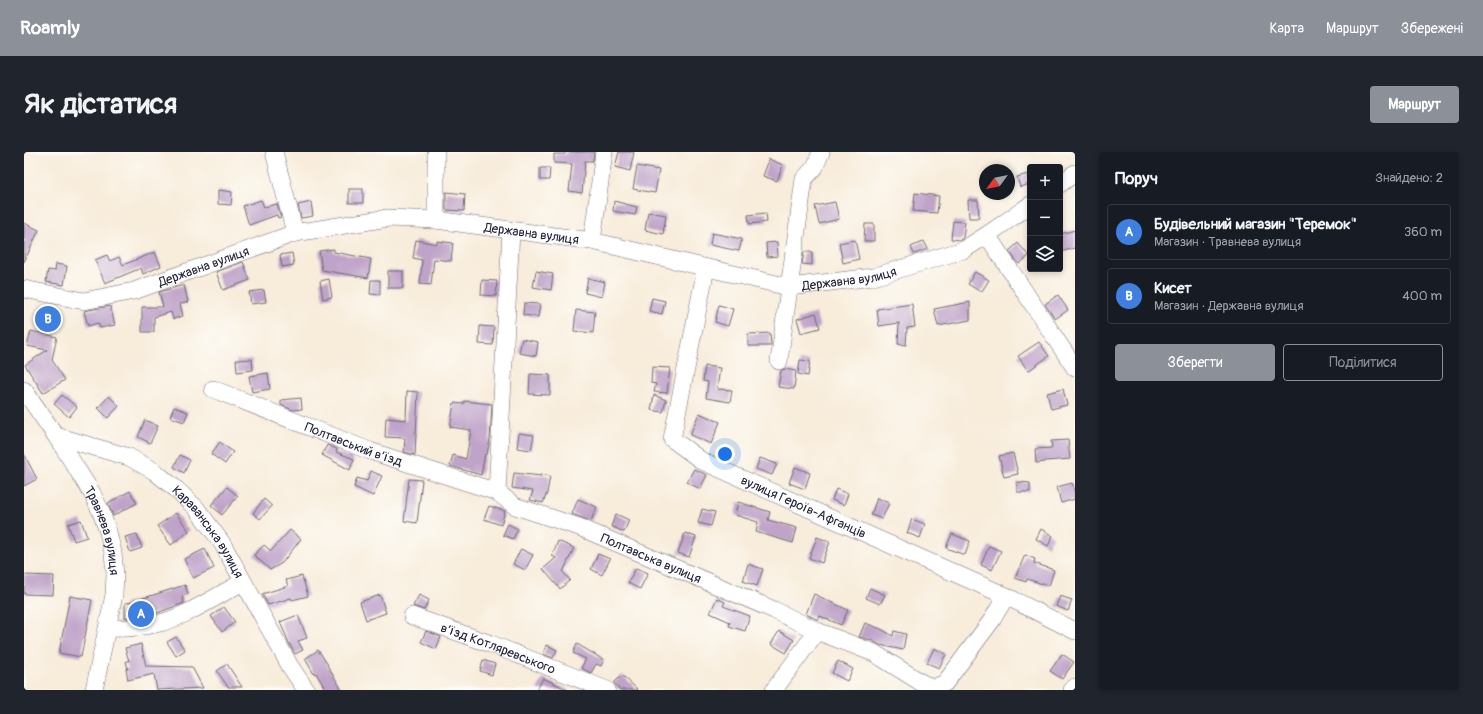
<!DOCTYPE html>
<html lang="uk">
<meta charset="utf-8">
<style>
:root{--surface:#171b24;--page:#20242c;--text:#f1f3f6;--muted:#9ea1a6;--line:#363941;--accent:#8c9099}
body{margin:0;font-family:Pangolin,sans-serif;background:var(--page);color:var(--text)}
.controls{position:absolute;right:12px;top:12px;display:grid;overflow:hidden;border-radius:4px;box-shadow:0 2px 6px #0003}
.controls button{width:36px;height:36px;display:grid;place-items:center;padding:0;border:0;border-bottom:1px solid var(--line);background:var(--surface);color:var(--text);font:20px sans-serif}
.compass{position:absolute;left:955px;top:12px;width:36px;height:36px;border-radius:50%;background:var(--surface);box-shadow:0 2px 6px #0003;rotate:237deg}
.you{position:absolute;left:701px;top:302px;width:14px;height:14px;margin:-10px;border:3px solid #fff;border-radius:50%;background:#1a73e8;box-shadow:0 0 0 6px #1a73e833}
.badge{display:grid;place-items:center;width:26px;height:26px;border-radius:50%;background:var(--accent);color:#fff;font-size:13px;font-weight:700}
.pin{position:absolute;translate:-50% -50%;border:2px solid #fff;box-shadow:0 1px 4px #0006}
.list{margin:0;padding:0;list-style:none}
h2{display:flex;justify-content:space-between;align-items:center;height:52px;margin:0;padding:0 16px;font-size:17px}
h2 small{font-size:13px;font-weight:400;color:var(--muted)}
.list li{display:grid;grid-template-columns:26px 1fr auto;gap:12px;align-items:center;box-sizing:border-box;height:56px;margin:0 8px 8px;padding:0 8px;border:1px solid var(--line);border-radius:4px}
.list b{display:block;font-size:15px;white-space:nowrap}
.list p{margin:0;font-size:13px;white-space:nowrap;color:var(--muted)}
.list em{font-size:13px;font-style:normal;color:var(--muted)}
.actions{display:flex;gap:8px;padding:12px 16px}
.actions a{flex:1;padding:9px 0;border:1px solid var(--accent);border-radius:4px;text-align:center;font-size:14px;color:var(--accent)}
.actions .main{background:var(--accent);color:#fff}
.icon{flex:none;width:22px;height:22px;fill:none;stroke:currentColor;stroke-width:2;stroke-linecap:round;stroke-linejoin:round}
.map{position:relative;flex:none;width:1051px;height:538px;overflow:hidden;border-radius:4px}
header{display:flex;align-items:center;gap:24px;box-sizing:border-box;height:56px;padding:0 20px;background:var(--accent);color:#fff}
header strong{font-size:19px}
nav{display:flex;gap:22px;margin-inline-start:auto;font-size:14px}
.intro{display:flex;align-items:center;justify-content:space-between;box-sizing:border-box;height:96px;padding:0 24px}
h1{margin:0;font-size:28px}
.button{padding:10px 18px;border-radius:4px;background:var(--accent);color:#fff;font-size:14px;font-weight:700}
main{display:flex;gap:24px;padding:0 24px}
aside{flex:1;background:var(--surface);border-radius:4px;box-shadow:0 2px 6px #0003}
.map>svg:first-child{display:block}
</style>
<header>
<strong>Roamly</strong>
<nav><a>Карта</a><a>Маршрут</a><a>Збережені</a></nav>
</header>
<div class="intro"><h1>Як дістатися</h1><a class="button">Маршрут</a></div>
<main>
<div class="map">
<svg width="1051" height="538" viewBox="0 0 1051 538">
<rect width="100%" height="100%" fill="#fdfcf7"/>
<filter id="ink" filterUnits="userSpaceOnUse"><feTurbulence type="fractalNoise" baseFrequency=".025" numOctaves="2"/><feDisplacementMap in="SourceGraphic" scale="8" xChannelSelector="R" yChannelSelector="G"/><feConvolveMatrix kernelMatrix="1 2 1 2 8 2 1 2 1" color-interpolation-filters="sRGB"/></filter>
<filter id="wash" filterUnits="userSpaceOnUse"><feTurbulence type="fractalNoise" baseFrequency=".012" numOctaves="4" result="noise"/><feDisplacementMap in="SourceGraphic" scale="16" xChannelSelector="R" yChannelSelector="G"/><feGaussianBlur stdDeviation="0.9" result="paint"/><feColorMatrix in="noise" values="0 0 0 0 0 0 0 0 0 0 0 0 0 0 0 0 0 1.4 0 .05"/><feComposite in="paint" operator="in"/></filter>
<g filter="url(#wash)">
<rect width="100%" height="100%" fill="#f8ecda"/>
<g id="blocks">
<g fill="#bfa3c9">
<polygon points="541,0 570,0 569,9 561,9 558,41 545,39 548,12 530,11 530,2 541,2"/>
<polygon points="595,0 610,0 606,19 591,15"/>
<polygon points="745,7 759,13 753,29 739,24"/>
<polygon points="613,14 635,18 631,41 609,37"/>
<polygon points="516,16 526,16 525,28 516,28"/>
<polygon points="1004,22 1006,32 996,35 993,25"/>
<rect x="325" y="37" width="14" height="14"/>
<polygon points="194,38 208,40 207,53 194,52"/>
<polygon points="422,40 441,42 440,59 422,58"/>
<polygon points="891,41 915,44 913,61 889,59"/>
<polygon points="237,48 240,55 253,52 257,65 254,66 253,63 225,73 219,54"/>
<polygon points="944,48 954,48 955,66 945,66"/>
<polygon points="590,49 613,55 611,63 589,59"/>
<polygon points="287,50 289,64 277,66 274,53"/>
<polygon points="811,50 815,67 795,72 791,54"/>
<polygon points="624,60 642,63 639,82 621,78"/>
<polygon points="742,61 743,70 725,72 724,63"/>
<polygon points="929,69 941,70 939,86 936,88 927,87"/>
<polygon points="0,71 15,78 0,110"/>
<polygon points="841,72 850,72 850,89 840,89"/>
<polygon points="1051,78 1051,96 1036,100 1036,82"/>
<polygon points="688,81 718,87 715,99 686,93"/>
<polygon points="392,88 413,92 413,89 429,91 427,109 410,107 407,133 396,132 398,108 389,106"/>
<polygon points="831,88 835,107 819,111 815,91"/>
<polygon points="900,89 904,97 890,102 887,95"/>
<polygon points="753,90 754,104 743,105 742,91"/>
<polygon points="994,91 1005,104 995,112 985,99"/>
<polygon points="310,97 310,100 347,107 344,126 298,118 295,99"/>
<polygon points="131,100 137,114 119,122 117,116 81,131 71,108 83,103 86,109 95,105 99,113"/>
<polygon points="780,100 788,100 788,113 778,112"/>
<polygon points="268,101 270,113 258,115 256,103"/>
<polygon points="219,110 226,128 199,138 192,120"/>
<polygon points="32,112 43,114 40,133 22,130 24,118 31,119"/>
<rect x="364" y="119" width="15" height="17"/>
<polygon points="512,119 529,122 527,138 509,135"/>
<polygon points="951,120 965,128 958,139 955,139 944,132"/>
<polygon points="564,126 581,130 578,145 561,141"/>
<polygon points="305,127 308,145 299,147 296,129"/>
<polygon points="347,128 356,128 356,143 346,142"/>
<polygon points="458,128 473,129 472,144 457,143"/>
<polygon points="160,133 164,150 156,152 159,164 149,167 147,160 130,165 130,180 118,180 118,155 139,155 135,140"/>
<polygon points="240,138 242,150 227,152 225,140"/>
<polygon points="1034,143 1044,158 1031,167 1021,152"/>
<polygon points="628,146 641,149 638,162 625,159"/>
<polygon points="946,150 946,168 914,174 910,157"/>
<polygon points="500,151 516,152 514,165 499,163"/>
<polygon points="888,152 891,175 883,176 882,193 874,192 875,171 855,174 853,157"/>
<polygon points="695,153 709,157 704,174 691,170"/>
<polygon points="86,154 91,173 76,176 74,171 64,174 60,159"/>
<polygon points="552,158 571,160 569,181 550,179"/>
<polygon points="792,161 796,176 777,181 773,167"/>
<polygon points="456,174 470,175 469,193 455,192"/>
<polygon points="7,179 33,185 28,208 41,228 19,241 1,213 23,198 3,194"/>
<polygon points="746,181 747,194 724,194 724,182"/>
<polygon points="498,187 514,190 512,204 495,201"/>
<polygon points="1015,190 1025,204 1004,219 994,204"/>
<polygon points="228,207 229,218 213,220 212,208"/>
<polygon points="776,208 786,209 784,224 774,222"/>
<polygon points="681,214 696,216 693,237 708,238 706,250 682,246 684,230 679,229"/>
<polygon points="628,215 646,216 643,241 630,240 632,232 627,231"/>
<polygon points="760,217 772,219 770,237 754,235 757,219"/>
<polygon points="244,221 246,237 228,240 225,224"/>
<polygon points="506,222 526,223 526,243 505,242"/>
<polygon points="1039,237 1043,253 1027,257 1023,241"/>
<polygon points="383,239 394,240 391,303 380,300 381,286 361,285 362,266 382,268"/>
<polygon points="38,243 53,255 45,265 30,252"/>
<polygon points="630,243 642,248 639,260 627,258"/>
<polygon points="85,244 95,254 84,266 74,256"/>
<polygon points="277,246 278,257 269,258 257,253 257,248"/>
<polygon points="440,249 468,252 466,287 463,302 461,302 457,323 426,314 429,303 442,307 447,278 426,275 430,251 440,252"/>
<polygon points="150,255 164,260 160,270 146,265"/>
<polygon points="675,261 696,270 687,292 666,283"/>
<polygon points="121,268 134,274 126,291 114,285"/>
<polygon points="495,281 510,283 507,298 493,296"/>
<polygon points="1044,288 1046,307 1021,309 1021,310 1012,311 1011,297 1028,296 1027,289"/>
<polygon points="196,290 209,300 201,312 187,302"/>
<polygon points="303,293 313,297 312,300 330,307 326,318 298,303"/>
<polygon points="989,301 994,322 980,325 975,304"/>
<polygon points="0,302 13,327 0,334"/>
<polygon points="156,303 166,308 160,321 150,315"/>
<polygon points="736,306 753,312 748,323 732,317"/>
<polygon points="771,315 786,321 781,337 765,331"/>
<polygon points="670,317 683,323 676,337 663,330"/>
<polygon points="347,319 358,324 349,344 330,335 333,326 343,329"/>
<polygon points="490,321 517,324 517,322 526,324 523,341 519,351 506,348 509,339 488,336"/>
<polygon points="385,327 398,328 393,371 380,369"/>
<polygon points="993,330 1006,331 1006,340 993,340"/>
<polygon points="1048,331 1051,341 1051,347 1037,351 1033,335"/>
<polygon points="203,335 214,344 198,363 187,353"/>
<polygon points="812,337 824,342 820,353 808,348"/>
<polygon points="106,339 113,351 89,364 84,351"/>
<polygon points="853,346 865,351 858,367 847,363"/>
<polygon points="240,347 248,354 236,367 229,361"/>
<polygon points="554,347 573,355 567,369 548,362"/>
<polygon points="714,350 746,360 744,368 773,376 769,391 732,380 734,370 711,363"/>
<polygon points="465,354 481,359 477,373 460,367"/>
<polygon points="678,357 691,360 687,374 674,371"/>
<polygon points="152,361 165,379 147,393 133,374"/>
<polygon points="592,362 605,368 600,380 587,374"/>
<polygon points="888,367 901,372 896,386 883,381"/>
<polygon points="57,368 63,385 50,389 44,372"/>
<polygon points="484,372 494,377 489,387 479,383"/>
<polygon points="1017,377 1029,384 1024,394 1012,387"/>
<polygon points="266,378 277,387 258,411 246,418 230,403 240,393 247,399"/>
<polygon points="661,381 672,385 665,405 654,401"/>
<polygon points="113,382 118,396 106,400 101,385"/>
<polygon points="928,382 946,389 941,403 922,396"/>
<polygon points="793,385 806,390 798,411 785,406"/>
<polygon points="534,389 550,396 539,420 546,428 536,437 519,417 532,406 528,404"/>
<polygon points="965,394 977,399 968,418 957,413"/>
<polygon points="181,397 190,416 169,426 160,407"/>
<polygon points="497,397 509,403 501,418 489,412"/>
<polygon points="574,402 586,407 578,423 567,417"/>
<polygon points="1001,403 1011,407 1010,411 1030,418 1025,434 1003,427 1002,430 991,426"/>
<polygon points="724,412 739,417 733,434 719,429"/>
<polygon points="612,416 624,421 616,437 604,431"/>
<polygon points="0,423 30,424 29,443 0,442"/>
<polygon points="278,424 284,444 268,448 267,446 244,453 238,442 264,434 262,428"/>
<polygon points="161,433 164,442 158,444 160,451 133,461 101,466 101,451 110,450 110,449"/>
<polygon points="846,436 861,443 856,452 842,446"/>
<polygon points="790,442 824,458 817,473 796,464 794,468 782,462"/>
<polygon points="356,443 362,461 342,468 336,450"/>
<polygon points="395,443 405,448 400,458 389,454"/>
<polygon points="46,444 68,448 57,505 35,501"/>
<polygon points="1036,444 1048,448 1044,459 1032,454"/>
<polygon points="693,446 701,450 699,454 726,464 721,479 705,474 706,470 686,461"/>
<polygon points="200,455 211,470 198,480 187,464"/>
<polygon points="274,463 283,486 274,489 279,498 271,502 265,491 256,470"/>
<polygon points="841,471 857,477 869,484 870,479 882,482 879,498 856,493 847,488 835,485"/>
<polygon points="402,479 417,485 412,497 397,490"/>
<polygon points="755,479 770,488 762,501 747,492"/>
<polygon points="152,485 161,498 152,504 143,490"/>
<polygon points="117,492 122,514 168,515 179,536 133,538 130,522 104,528 102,517 104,517 102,509 105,509 101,496"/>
<polygon points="553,492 580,508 577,514 572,512 567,521 557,516 562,507 549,501"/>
<polygon points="523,493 533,498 529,506 519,502"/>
<polygon points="910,496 922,502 915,516 903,511"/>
<polygon points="294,498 304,513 303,513 318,538 302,538 292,521 290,522 281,507"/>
<polygon points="1038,502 1050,510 1038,527 1026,519"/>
<polygon points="459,508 471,512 468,523 456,519"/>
<polygon points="814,509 829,517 823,529 808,521"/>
<polygon points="203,512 218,535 204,535 193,519"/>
<polygon points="598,523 614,538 596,538 590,531"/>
<polygon points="519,526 544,538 513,538"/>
</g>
</g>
</g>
<g filter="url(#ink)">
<use href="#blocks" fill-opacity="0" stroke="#6d6973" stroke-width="1"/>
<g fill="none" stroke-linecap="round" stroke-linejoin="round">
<defs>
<g id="minor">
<polyline points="250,0 271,81"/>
<polyline points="1036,32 1051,21"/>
<polyline points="412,68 412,0"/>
<path id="s1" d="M487,79L473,340L491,354L555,375L750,458L793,479L850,501L898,531L909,536L921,531L968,468L982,444"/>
<polyline points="963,83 1051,216"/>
<polyline points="568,89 580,0"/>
<path id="s2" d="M682,116L648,287L678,309L982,444L1051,479"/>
<path id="s3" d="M0,137L60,149L110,139L271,81L364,66L412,68L568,89L765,135L849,125L939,98L963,83L1006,53"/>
<polyline points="755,209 780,27 791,15 797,0"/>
<path id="s4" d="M189,237L346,299L473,340"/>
<path id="s5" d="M0,238L32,284L68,341L77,360L84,380L89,401L91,422L90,443L70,538"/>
<path id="s6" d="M32,284L105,305L130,319L152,337L172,356L198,391L266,514L282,538"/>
<path id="s7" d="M388,464L467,492L583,538"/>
<path d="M84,476C101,477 119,475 136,471C163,464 194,443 219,430"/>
<polyline points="750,538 793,479"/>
<polyline points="1048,538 1051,535"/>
</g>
</defs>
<use href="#minor" stroke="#6d6973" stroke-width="18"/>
<use href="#minor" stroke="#fff" stroke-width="17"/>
</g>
</g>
<g text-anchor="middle" stroke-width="4" stroke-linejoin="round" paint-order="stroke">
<g font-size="13" fill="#22223b" stroke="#fdfcf7">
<text dy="5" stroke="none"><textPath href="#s3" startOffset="522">Державна вулиця</textPath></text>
<text dy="5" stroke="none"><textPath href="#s3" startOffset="186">Державна вулиця</textPath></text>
<text dy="5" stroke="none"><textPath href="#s3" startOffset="846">Державна вулиця</textPath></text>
<text dy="5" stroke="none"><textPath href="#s4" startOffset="151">Полтавський в’їзд</textPath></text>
<text dy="5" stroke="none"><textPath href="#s2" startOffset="323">вулиця Героїв-Афганців</textPath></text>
<text dy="5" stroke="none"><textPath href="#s5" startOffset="163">Травнева вулиця</textPath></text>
<text dy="5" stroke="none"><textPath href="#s6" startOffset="187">Караванська вулиця</textPath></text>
<text dy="5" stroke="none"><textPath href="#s1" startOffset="430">Полтавська вулиця</textPath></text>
<text dy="5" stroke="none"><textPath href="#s7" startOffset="92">в’їзд Котляревського</textPath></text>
</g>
</g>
</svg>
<div class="controls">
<button>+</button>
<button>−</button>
<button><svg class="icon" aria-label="layers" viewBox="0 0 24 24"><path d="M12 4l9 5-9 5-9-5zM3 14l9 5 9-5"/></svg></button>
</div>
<svg class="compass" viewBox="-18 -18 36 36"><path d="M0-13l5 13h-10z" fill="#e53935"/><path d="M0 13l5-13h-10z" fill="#9ea1a6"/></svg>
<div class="you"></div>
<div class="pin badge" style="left:117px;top:462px;background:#3f7fe0">A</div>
<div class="pin badge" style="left:24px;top:167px;background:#3f7fe0">B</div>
</div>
<aside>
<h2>Поруч<small>Знайдено: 2</small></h2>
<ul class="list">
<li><span class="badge" style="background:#3f7fe0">A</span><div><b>Будівельний магазин &quot;Теремок&quot;</b><p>Магазин · Травнева вулиця</p></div><em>360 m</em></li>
<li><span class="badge" style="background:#3f7fe0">B</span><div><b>Кисет</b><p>Магазин · Державна вулиця</p></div><em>400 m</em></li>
</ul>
<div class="actions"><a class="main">Зберегти</a><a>Поділитися</a></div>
</aside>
</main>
